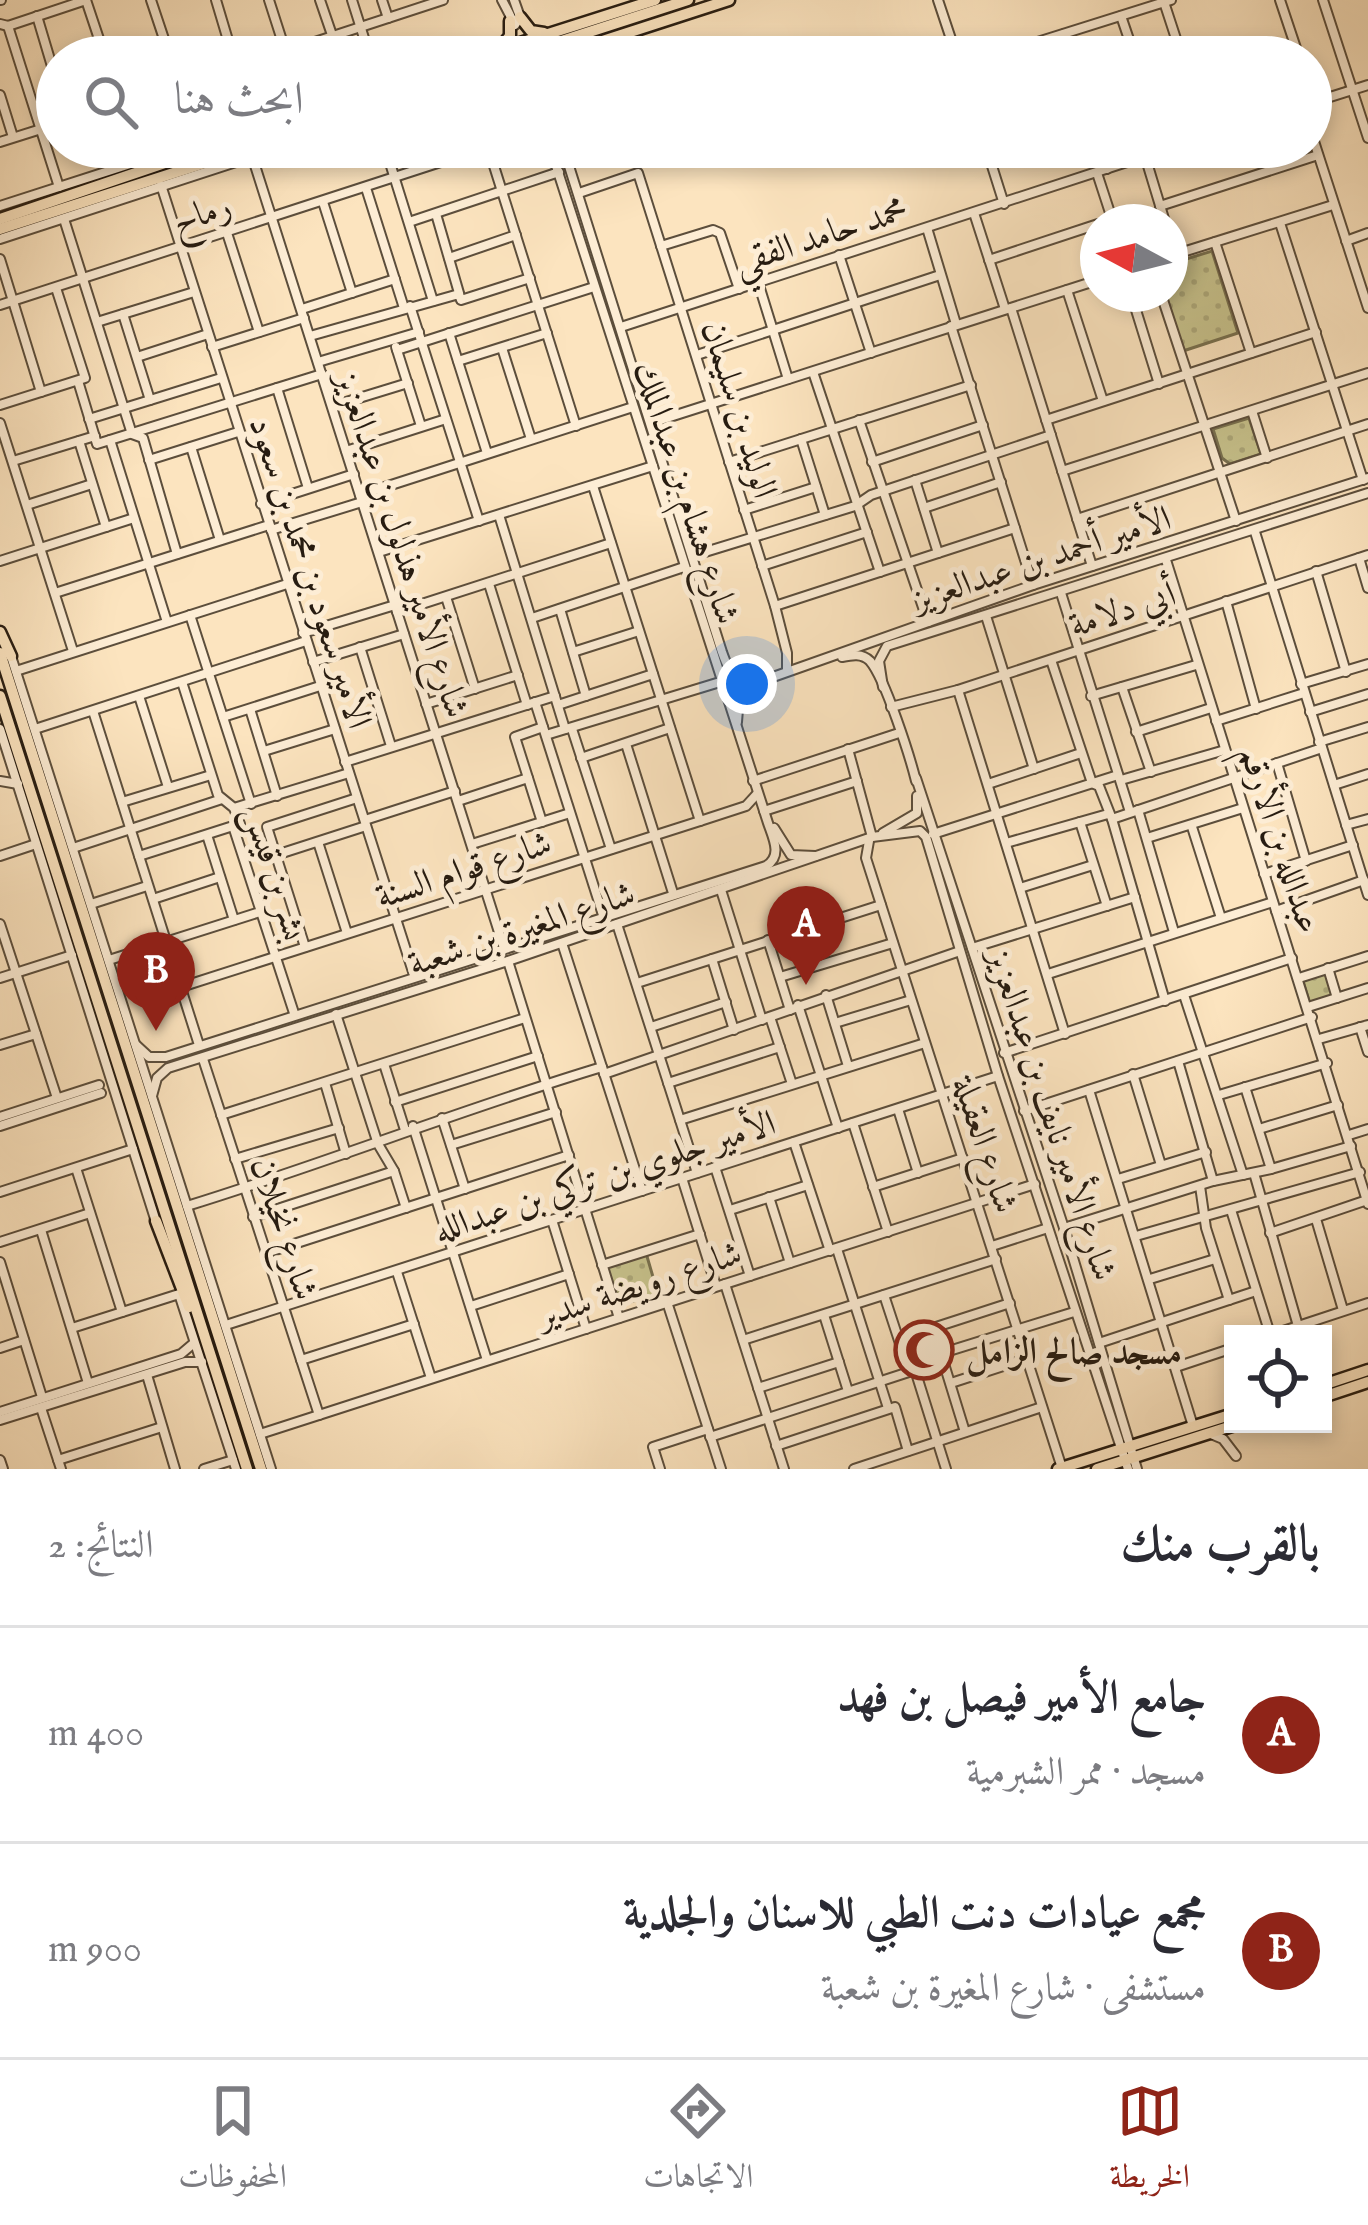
<!DOCTYPE html>
<html lang="ar">
<meta charset="utf-8">
<style>
:root{--surface:#fff;--page:#f7f7f7;--text:#2b2b33;--muted:#7c7c81;--line:#e1e1e2;--accent:#8f2418}
body{margin:0;font-family:"IM FELL English",Amiri,serif;background:var(--page);color:var(--text);direction:rtl}
.controls{position:absolute;right:36px;bottom:36px;display:grid;overflow:hidden;border-radius:0px;box-shadow:0 6px 18px #0003}
.controls button{width:108px;height:108px;display:grid;place-items:center;padding:0;border:0;border-bottom:3px solid var(--line);background:var(--surface);color:var(--text);font:60px sans-serif}
.compass{position:absolute;left:1080px;top:204px;width:108px;height:108px;border-radius:50%;background:var(--surface);box-shadow:0 6px 18px #0003;rotate:277deg}
.you{position:absolute;left:747px;top:684px;width:42px;height:42px;margin:-30px;border:9px solid #fff;border-radius:50%;background:#1a73e8;box-shadow:0 0 0 18px #1a73e833}
.badge{display:grid;place-items:center;width:78px;height:78px;border-radius:50%;background:var(--accent);color:#fff;font-size:39px;font-weight:700}
.pin{position:absolute;translate:-50% -99px;filter:drop-shadow(0 3px 6px #0008)}
.pin::after{content:'';position:absolute;top:63px;width:42px;height:36px;background:inherit;clip-path:polygon(0 0,100% 0,50% 100%)}
.list{margin:0;padding:0;list-style:none}
h2{display:flex;justify-content:space-between;align-items:center;height:156px;margin:0;padding:0 48px;font-size:51px}
h2 small{font-size:39px;font-weight:400;color:var(--muted)}
.list li{display:grid;grid-template-columns:78px 1fr auto;gap:36px;align-items:center;box-sizing:border-box;height:216px;padding:0 48px;border-top:3px solid var(--line)}
.list b{display:block;font-size:45px;white-space:nowrap}
.list p{margin:0;font-size:39px;white-space:nowrap;color:var(--muted)}
.list em{font-size:39px;font-style:normal;color:var(--muted)}
.icon{flex:none;width:66px;height:66px;fill:none;stroke:currentColor;stroke-width:2;stroke-linecap:round;stroke-linejoin:round}
.map{position:relative;flex:none;width:1368px;height:1469px;overflow:hidden;direction:ltr}
.search{position:absolute;background:var(--surface);box-shadow:0 6px 18px #0003;left:36px;right:36px;top:36px;height:132px;display:flex;align-items:center;gap:30px;box-sizing:border-box;padding:0 42px;border-radius:66px;color:var(--muted);font-size:45px}
.sheet{height:588px;background:var(--surface)}
nav{display:flex;justify-content:space-around;align-items:center;box-sizing:border-box;height:168px;border-top:3px solid var(--line);background:var(--surface);font-size:33px;color:var(--muted)}
nav a{display:grid;justify-items:center;gap:6px}
nav .on{color:var(--accent)}
.map>svg:first-child{display:block}
</style>
<div class="map">
<svg width="1368" height="1469" viewBox="0 0 1368 1469">
<defs>
<pattern id="park-dots" width="8" height="8" patternUnits="userSpaceOnUse" patternTransform="scale(3)"><rect width="8" height="8" fill="#c7c28c"/><path d="M2 2h.1M6 6h.1" fill="none" stroke="#aba678" stroke-width="1.8" stroke-linecap="round"/></pattern>
</defs>
<rect width="100%" height="100%" fill="#fce4bf"/>
<filter id="stains"><feTurbulence type="fractalNoise" baseFrequency=".00167" numOctaves="4"/><feColorMatrix values="0 0 0 0 .2 0 0 0 0 .09 0 0 0 0 .02 0 0 0 .5 -.17"/></filter>
<radialGradient id="worn" r=".72"><stop offset=".6" stop-color="#630" stop-opacity="0"/><stop offset="1" stop-color="#630" stop-opacity=".3"/></radialGradient>
<g fill="url(#park-dots)" stroke="#776f4e" stroke-width="3">
<polygon points="1212,251 1238,333 1183,351 1164,294 1170,294 1170,264"/>
<polygon points="1249,418 1261,454 1230,464 1222,458 1213,429"/>
<polygon points="1325,972 1333,997 1310,1004 1303,981"/>
<polygon points="646,1253 658,1294 617,1306 604,1266"/>
</g>
<g fill="none" stroke-linecap="round" stroke-linejoin="round">
<defs>
<g id="minor">
<polyline points="0,0 1,0"/>
<polyline points="86,0 105,57"/>
<polyline points="151,0 170,57"/>
<polyline points="216,0 233,57"/>
<polyline points="269,0 287,56"/>
<polyline points="320,0 332,35"/>
<polyline points="352,0 370,57"/>
<polyline points="382,0 388,18"/>
<polyline points="502,0 515,25 520,17 514,0"/>
<polyline points="938,0 957,57"/>
<polyline points="1280,0 1299,57"/>
<polyline points="1323,0 1368,138"/>
<polyline points="1164,2 1182,57"/>
<polyline points="37,16 57,83"/>
<polyline points="1121,16 1135,57"/>
<polyline points="0,24 8,26 86,0"/>
<polyline points="8,26 59,187"/>
<polyline points="1064,34 1071,57"/>
<polyline points="269,57 443,0"/>
<polyline points="990,57 1171,0"/>
<polyline points="0,95 13,137"/>
<polyline points="1311,103 1368,85"/>
<polyline points="1311,132 1368,308"/>
<polyline points="0,142 57,124"/>
<polyline points="385,147 433,301"/>
<polyline points="488,147 576,426"/>
<path d="M563,147L722,652C735,689 738,679 773,677L1033,585L1368,478"/>
<polyline points="986,147 1004,204"/>
<polyline points="1100,147 1107,169"/>
<polyline points="252,156 504,948"/>
<polyline points="1145,156 1165,222"/>
<polyline points="1097,173 1113,222"/>
<polyline points="161,185 414,975"/>
<polyline points="366,188 404,308"/>
<polyline points="579,193 638,173 775,606 787,653 787,671"/>
<polyline points="323,202 352,293"/>
<polyline points="0,206 183,147"/>
<polyline points="1160,206 1318,155"/>
<polyline points="974,213 1005,309"/>
<polyline points="436,214 459,293"/>
<polyline points="64,219 132,434 143,438 177,554"/>
<polyline points="409,222 559,172"/>
<polyline points="1280,223 1363,480"/>
<polyline points="927,228 956,324"/>
<polyline points="227,233 259,332"/>
<polyline points="0,239 282,147"/>
<polyline points="1346,241 1368,233"/>
<polyline points="1215,242 1251,353"/>
<polyline points="661,246 713,230 720,233 739,289"/>
<polyline points="839,255 871,353"/>
<polyline points="1170,256 1333,205"/>
<polyline points="449,258 516,235"/>
<polyline points="0,259 41,392"/>
<polyline points="989,260 1098,224"/>
<polyline points="758,282 788,379"/>
<polyline points="1067,290 1103,401"/>
<polyline points="1131,294 1159,384"/>
<polyline points="1161,294 1236,521"/>
<polyline points="0,305 487,147"/>
<polyline points="410,306 479,521"/>
<polyline points="1011,308 1092,566"/>
<polyline points="302,309 395,279"/>
<polyline points="123,314 150,400"/>
<polyline points="97,322 194,292"/>
<polyline points="951,326 1033,585"/>
<polyline points="621,327 1173,147"/>
<polyline points="449,333 487,453"/>
<polyline points="310,336 459,294 461,300 530,278"/>
<polyline points="212,347 304,318"/>
<polyline points="396,347 421,426"/>
<polyline points="502,348 531,439"/>
<polyline points="397,350 594,287"/>
<polyline points="697,355 940,275"/>
<polyline points="137,357 208,334"/>
<polyline points="458,361 547,333"/>
<polyline points="318,362 419,332"/>
<polyline points="813,372 880,572"/>
<polyline points="78,381 97,444 322,374"/>
<polyline points="277,388 308,488"/>
<polyline points="0,405 85,378 56,288"/>
<polyline points="333,406 408,383"/>
<polyline points="1252,411 1267,458"/>
<polyline points="89,419 221,378"/>
<polyline points="859,420 928,622"/>
<polyline points="1046,420 1316,332"/>
<polyline points="0,423 73,651"/>
<polyline points="651,423 1098,280"/>
<polyline points="801,439 825,515"/>
<polyline points="110,440 167,622"/>
<polyline points="79,441 106,527"/>
<polyline points="191,447 220,540"/>
<polyline points="346,451 446,419"/>
<polyline points="149,460 238,432"/>
<polyline points="13,461 95,436"/>
<polyline points="729,462 971,385"/>
<polyline points="872,462 983,425"/>
<polyline points="1062,471 1368,373"/>
<polyline points="915,480 938,553"/>
<polyline points="593,486 700,821"/>
<polyline points="360,495 633,407"/>
<polyline points="261,504 354,474"/>
<polyline points="27,505 92,484"/>
<polyline points="924,508 1001,482"/>
<polyline points="744,510 816,487"/>
<polyline points="499,515 565,729"/>
<polyline points="1077,519 1368,424"/>
<polyline points="271,530 362,502"/>
<polyline points="1255,532 1368,895"/>
<polyline points="379,552 653,466"/>
<polyline points="692,556 855,506 871,495 1051,435"/>
<polyline points="1359,558 1368,588"/>
<polyline points="1166,560 1368,1204"/>
<polyline points="0,561 134,518"/>
<polyline points="762,566 867,532"/>
<polyline points="1316,571 1346,672"/>
<polyline points="489,584 527,705"/>
<polyline points="55,593 269,525"/>
<polyline points="1061,593 1130,812"/>
<polyline points="446,597 475,689"/>
<polyline points="1226,601 1256,709"/>
<polyline points="775,606 1015,528"/>
<polyline points="560,609 586,696"/>
<polyline points="397,612 611,543"/>
<polyline points="190,615 251,804"/>
<polyline points="986,616 1034,769"/>
<polyline points="532,618 684,567"/>
<polyline points="303,633 395,605"/>
<polyline points="360,647 391,746"/>
<polyline points="573,652 639,631"/>
<polyline points="10,653 271,1469"/>
<path d="M842,657C852,655 862,653 870,661C885,678 910,757 916,781"/>
<polyline points="1051,660 1092,783 1099,786 1112,819 1322,748"/>
<polyline points="313,662 404,634"/>
<polyline points="16,671 287,584"/>
<polyline points="182,682 218,795 234,808 240,824 233,826 294,1013"/>
<polyline points="1301,684 1368,664"/>
<polyline points="883,687 879,661 887,646 1368,493"/>
<polyline points="1122,687 1151,772"/>
<polyline points="958,690 1065,1034"/>
<polyline points="139,696 168,787"/>
<polyline points="1091,696 1196,665"/>
<polyline points="535,702 603,915"/>
<polyline points="426,704 518,675"/>
<polyline points="558,705 653,674"/>
<polyline points="891,707 958,690 1368,555"/>
<polyline points="250,709 277,796"/>
<polyline points="93,711 199,1045"/>
<polyline points="1310,712 1368,694"/>
<polyline points="223,717 320,686"/>
<polyline points="1216,721 1304,693"/>
<polyline points="737,722 739,697 766,681"/>
<polyline points="0,729 157,1225"/>
<polyline points="35,729 306,641"/>
<polyline points="572,729 611,849"/>
<polyline points="1136,732 1211,708"/>
<polyline points="546,735 720,682"/>
<polyline points="1319,742 1368,727"/>
<polyline points="626,744 673,893"/>
<polyline points="848,749 872,837"/>
<polyline points="264,751 335,729"/>
<polyline points="581,758 670,728"/>
<polyline points="345,762 555,696"/>
<polyline points="1277,763 1306,861"/>
<polyline points="916,778 1064,1228 1137,1469"/>
<polyline points="1121,780 1225,750"/>
<polyline points="0,781 18,784"/>
<polyline points="753,781 899,733"/>
<polyline points="988,784 1081,753"/>
<polyline points="1334,785 1368,774"/>
<polyline points="458,801 528,778"/>
<polyline points="122,802 211,775"/>
<polyline points="234,808 349,773"/>
<polyline points="1138,810 1174,932"/>
<polyline points="764,811 857,781"/>
<polyline points="1112,819 1165,1001"/>
<polyline points="365,820 455,791"/>
<polyline points="542,822 515,737 543,727"/>
<polyline points="1080,822 1107,906"/>
<polyline points="1346,825 1368,819"/>
<polyline points="1192,827 1221,918"/>
<polyline points="774,828 791,855 815,856"/>
<polyline points="883,833 917,813 917,796"/>
<polyline points="933,834 1118,775"/>
<polyline points="207,835 234,920"/>
<polyline points="1147,838 1243,808"/>
<polyline points="869,841 866,858 1062,1468"/>
<polyline points="318,842 347,933"/>
<polyline points="1006,843 1108,814"/>
<polyline points="472,844 570,813"/>
<polyline points="73,848 222,799"/>
<polyline points="276,855 366,826"/>
<polyline points="0,856 36,844"/>
<polyline points="139,856 233,826"/>
<polyline points="1264,874 1353,845"/>
<polyline points="1020,888 1093,865"/>
<polyline points="721,890 762,1020"/>
<polyline points="153,899 220,877"/>
<polyline points="91,904 147,886"/>
<polyline points="1276,911 1364,880"/>
<polyline points="0,924 57,1098"/>
<polyline points="617,924 697,1173"/>
<polyline points="768,940 790,1010"/>
<polyline points="562,943 642,1191"/>
<polyline points="305,947 267,827 357,798"/>
<polyline points="972,948 1135,897"/>
<polyline points="712,959 734,1030"/>
<polyline points="109,960 260,912"/>
<polyline points="508,961 619,1318"/>
<polyline points="1328,968 1337,998"/>
<polyline points="1048,974 1273,902"/>
<polyline points="780,977 893,943"/>
<polyline points="0,978 72,955"/>
<polyline points="1299,978 1368,956"/>
<polyline points="637,983 881,905"/>
<polyline points="181,987 700,821 746,806 757,794"/>
<polyline points="826,995 848,1066"/>
<polyline points="1184,995 1243,1175"/>
<polyline points="798,1005 838,1128"/>
<polyline points="1308,1007 1368,988"/>
<polyline points="336,1014 378,1144 394,1171 406,1208"/>
<polyline points="770,1017 792,1084"/>
<polyline points="835,1023 911,1000"/>
<polyline points="651,1027 726,1002"/>
<polyline points="1360,1027 1368,1052"/>
<polyline points="1319,1039 1368,1025"/>
<polyline points="0,1045 36,1034"/>
<path d="M136,1045L149,1057H166L766,866C783,856 773,838 768,823L550,147"/>
<polyline points="1004,1053 1292,958"/>
<polyline points="203,1059 319,1415"/>
<polyline points="1178,1061 1213,1181"/>
<polyline points="384,1064 405,1130"/>
<polyline points="604,1074 960,951"/>
<polyline points="1133,1074 1161,1165"/>
<polyline points="325,1083 346,1154"/>
<polyline points="668,1083 780,1047"/>
<polyline points="1245,1087 1271,1169"/>
<polyline points="1089,1090 1193,1426"/>
<polyline points="1219,1095 1327,1063"/>
<polyline points="152,1096 157,1078 168,1068 508,961 872,837 920,831 926,837 998,1076 1128,1469"/>
<polyline points="395,1102 538,1056"/>
<polyline points="898,1109 918,1173"/>
<polyline points="1024,1111 1312,1017"/>
<polyline points="221,1115 525,1018"/>
<polyline points="0,1117 99,1085"/>
<polyline points="442,1118 465,1189"/>
<polyline points="680,1120 925,1043"/>
<polyline points="853,1123 888,1232"/>
<polyline points="0,1126 101,1093"/>
<polyline points="413,1126 487,1360"/>
<polyline points="1259,1129 1338,1105"/>
<polyline points="1349,1135 1368,1129"/>
<polyline points="794,1142 830,1251"/>
<polyline points="451,1145 556,1112"/>
<polyline points="235,1159 339,1128"/>
<polyline points="715,1167 750,1276"/>
<polyline points="76,1168 122,1312"/>
<polyline points="1254,1173 1298,1326"/>
<polyline points="682,1178 716,1286"/>
<polyline points="1118,1179 1206,1152"/>
<polyline points="1200,1186 1206,1228 1229,1300"/>
<polyline points="873,1187 963,1158"/>
<polyline points="0,1192 133,1149"/>
<polyline points="769,1197 790,1263"/>
<path d="M187,1206C327,1163 462,1109 602,1067"/>
<polyline points="730,1210 808,1185"/>
<polyline points="1231,1210 1270,1334"/>
<polyline points="253,1217 394,1171"/>
<polyline points="1316,1219 1343,1310"/>
<polyline points="552,1220 586,1329"/>
<polyline points="1064,1228 1213,1181 1271,1169 1351,1146"/>
<polyline points="41,1230 88,1383"/>
<polyline points="1270,1233 1367,1200"/>
<polyline points="1136,1236 1360,1172"/>
<polyline points="0,1242 90,1213"/>
<polyline points="992,1246 1048,1228"/>
<polyline points="837,1249 888,1408"/>
<polyline points="266,1253 569,1155"/>
<polyline points="0,1262 42,1397"/>
<polyline points="602,1265 700,1234"/>
<polyline points="397,1272 431,1378"/>
<polyline points="1150,1279 1215,1259"/>
<polyline points="725,1284 784,1469"/>
<polyline points="884,1295 908,1368"/>
<polyline points="180,1297 236,1469"/>
<polyline points="667,1302 721,1469"/>
<polyline points="471,1306 569,1274"/>
<polyline points="824,1315 848,1391"/>
<polyline points="226,1325 998,1076"/>
<polyline points="72,1328 179,1294"/>
<polyline points="1274,1334 1368,1303"/>
<polyline points="899,1339 1010,1303"/>
<polyline points="743,1340 996,1259"/>
<polyline points="1099,1343 1256,1291"/>
<polyline points="0,1348 24,1340"/>
<polyline points="941,1354 965,1432"/>
<polyline points="301,1360 414,1324"/>
<polyline points="907,1364 1074,1312"/>
<polyline points="1176,1367 1233,1348"/>
<polyline points="147,1375 175,1469"/>
<polyline points="951,1383 1028,1358"/>
<polyline points="758,1388 839,1362"/>
<polyline points="41,1408 61,1469"/>
<polyline points="0,1412 181,1354 194,1343"/>
<polyline points="0,1420 185,1362 202,1362"/>
<polyline points="260,1434 1035,1184"/>
<polyline points="1211,1434 1223,1439 1236,1456"/>
<polyline points="710,1437 915,1370 946,1469"/>
<polyline points="776,1446 895,1407 908,1451"/>
<polyline points="0,1460 3,1469"/>
<polyline points="58,1460 162,1427"/>
<polyline points="204,1469 233,1460"/>
<polyline points="660,1469 653,1447 708,1429"/>
<polyline points="854,1469 1042,1407"/>
</g>
<g id="major">
<polyline points="520,17 531,31 544,33"/>
<polyline points="499,49 510,36 510,21"/>
<polyline points="476,57 655,0"/>
<polyline points="512,57 688,0"/>
<polyline points="553,57 729,0"/>
<polyline points="0,219 212,147"/>
<polyline points="0,229 254,147"/>
<polyline points="0,632 11,656"/>
<polyline points="0,653 261,1469"/>
<polyline points="0,696 247,1469"/>
<polyline points="156,1221 189,1307"/>
<polyline points="1323,1385 1368,1370"/>
<polyline points="1323,1397 1368,1382"/>
<polyline points="1058,1469 1233,1414"/>
<polyline points="1097,1469 1238,1424"/>
</g>
</defs>
<use href="#minor" stroke="#5c4e3c" stroke-width="12"/>
<use href="#major" stroke="#271c11" stroke-width="15"/>
<use href="#minor" stroke="#fdedd5" stroke-width="8"/>
<use href="#major" stroke="#fce4bf" stroke-width="10"/>
</g>
<defs>
<symbol id="mosque-ring" viewBox="-11 -11 22 22"><circle r="9.5" fill="#fdedd5" stroke="#8f2418" stroke-width="1.5"/><path d="M3.5-4.9A6 6 0 1 0 3.5 4.9A5 5 0 1 1 3.5-4.9Z" fill="#8f2418"/></symbol>
</defs>
<g fill-rule="evenodd">
<use href="#mosque-ring" x="891" y="1317" width="66" height="66"/>
</g>
<g text-anchor="middle" stroke-width="10" stroke-linejoin="round" paint-order="stroke">
<g font-size="36" fill="#271c11" stroke="#fdedd5">
<text transform="translate(201 212) rotate(-18)" y="13">رماح</text>
<text transform="translate(820 234) rotate(-18)" y="13">محمد حامد الفقي</text>
<text transform="translate(741 409) rotate(73)" y="13">الوليد بن سليمان</text>
<text transform="translate(688 492) rotate(72)" y="13">شارع هشام بن عبدالملك</text>
<text transform="translate(404 544) rotate(72)" y="13">شارع الأمير هذلول بن عبدالعزيز</text>
<text transform="translate(1041 557) rotate(-18)" y="13">الأمير أحمد بن عبدالعزيز</text>
<text transform="translate(312 572) rotate(72)" y="13">الأمير سعود بن محمد بن سعود</text>
<text transform="translate(1122 608) rotate(-18)" y="13">أبي دلامة</text>
<text transform="translate(1282 839) rotate(72)" y="13">عبدالله بن الأرقم</text>
<text transform="translate(463 868) rotate(-18)" y="13">شارع قوام السنة</text>
<text transform="translate(277 872) rotate(72)" y="13">بشر بن قيس</text>
<text transform="translate(521 927) rotate(-18)" y="13">شارع المغيرة بن شعبة</text>
<text transform="translate(1054 1114) rotate(72)" y="13">شارع الأمير نايف بن عبدالعزيز</text>
<text transform="translate(987 1144) rotate(72)" y="13">شارع العقيلة</text>
<text transform="translate(604 1175) rotate(-18)" y="13">الأمير جلوي بن تركي بن عبدالله</text>
<text transform="translate(286 1228) rotate(72)" y="13">شارع نخيلان</text>
<text transform="translate(639 1283) rotate(-18)" y="13">شارع رويضة سدير</text>
</g>
<g font-size="36" font-weight="bold" fill="#271c11" stroke="#fdedd5" text-anchor="start">
<text x="966" y="1363">مسجد صالح الزامل</text>
</g>
</g>
<rect width="100%" height="100%" filter="url(#stains)"/>
<rect width="100%" height="100%" fill="url(#worn)"/>
</svg>
<div class="controls">
<button><svg class="icon" aria-label="locate" viewBox="0 0 24 24"><circle cx="12" cy="12" r="6"/><path d="M12 2v4M12 18v4M2 12h4M18 12h4"/></svg></button>
</div>
<svg class="compass" viewBox="-18 -18 36 36"><path d="M0-13l5 13h-10z" fill="#e53935"/><path d="M0 13l5-13h-10z" fill="#7c7c81"/></svg>
<div class="you"></div>
<div class="pin badge" style="left:806px;top:985px">A</div>
<div class="pin badge" style="left:156px;top:1031px">B</div>
<div class="search"><svg class="icon" aria-label="search" viewBox="0 0 24 24"><circle cx="10" cy="10" r="6"/><path d="M15 15l6 6"/></svg>ابحث هنا</div>
</div>
<section class="sheet">
<h2>بالقرب منك<small>النتائج: 2</small></h2>
<ul class="list">
<li><span class="badge">A</span><div><b>جامع الأمير فيصل بن فهد</b><p>مسجد · ممر الشبرمية</p></div><em>400 m</em></li>
<li><span class="badge">B</span><div><b>مجمع عيادات دنت الطبي للاسنان والجلدية</b><p>مستشفى · شارع المغيرة بن شعبة</p></div><em>900 m</em></li>
</ul>
</section>
<nav>
<a class="on"><svg class="icon" aria-label="map" viewBox="0 0 24 24"><path d="M3 6l6-2 6 2 6-2v14l-6 2-6-2-6 2zM9 4v14M15 6v14"/></svg>الخريطة</a>
<a><svg class="icon" aria-label="directions" viewBox="0 0 24 24"><path d="M12 3l9 9-9 9-9-9zM9 14v-3h6M13 9l2 2-2 2"/></svg>الاتجاهات</a>
<a><svg class="icon" aria-label="saved" viewBox="0 0 24 24"><path d="M7 4h10v16l-5-4-5 4z"/></svg>المحفوظات</a>
</nav>
